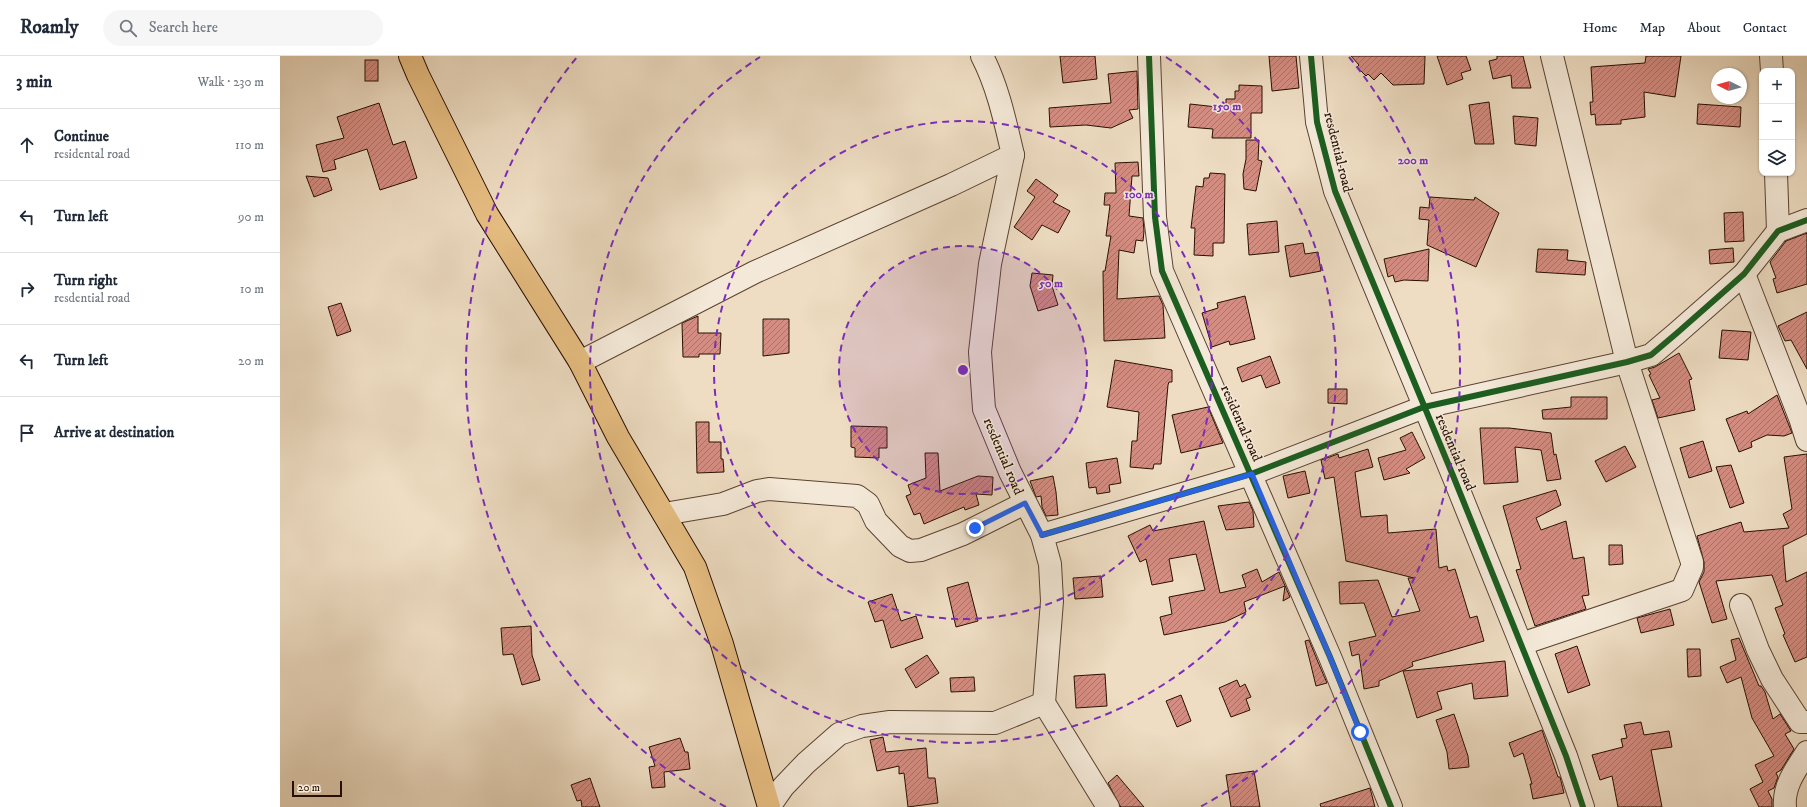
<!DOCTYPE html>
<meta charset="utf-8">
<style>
:root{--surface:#fff;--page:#f6f6f7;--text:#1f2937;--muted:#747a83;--line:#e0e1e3}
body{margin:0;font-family:"IM FELL DW Pica",serif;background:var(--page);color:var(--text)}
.controls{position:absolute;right:12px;top:12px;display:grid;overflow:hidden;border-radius:8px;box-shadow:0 1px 3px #0004}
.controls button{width:36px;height:36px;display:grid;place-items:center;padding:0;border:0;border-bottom:1px solid var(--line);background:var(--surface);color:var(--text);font:20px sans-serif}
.compass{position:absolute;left:1431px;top:12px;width:36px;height:36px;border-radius:50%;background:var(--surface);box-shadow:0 1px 3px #0004;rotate:275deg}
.scale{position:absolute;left:12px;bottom:10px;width:50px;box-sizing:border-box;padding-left:4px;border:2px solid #280f02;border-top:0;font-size:11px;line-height:14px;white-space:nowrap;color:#280f02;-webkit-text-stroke:3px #f4e9d8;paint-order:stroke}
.stop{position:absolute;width:12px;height:12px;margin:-9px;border:3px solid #2563eb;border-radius:50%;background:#fff}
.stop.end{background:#2563eb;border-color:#fff;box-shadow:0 1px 4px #0008}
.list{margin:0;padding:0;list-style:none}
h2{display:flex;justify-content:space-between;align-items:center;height:52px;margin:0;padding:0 16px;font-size:17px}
h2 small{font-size:13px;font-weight:400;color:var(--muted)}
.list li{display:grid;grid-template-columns:26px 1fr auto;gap:12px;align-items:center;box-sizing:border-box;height:72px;padding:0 16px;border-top:1px solid var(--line)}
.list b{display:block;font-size:15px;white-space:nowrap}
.list p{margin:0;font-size:13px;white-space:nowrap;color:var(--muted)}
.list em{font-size:13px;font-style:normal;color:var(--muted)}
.icon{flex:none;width:22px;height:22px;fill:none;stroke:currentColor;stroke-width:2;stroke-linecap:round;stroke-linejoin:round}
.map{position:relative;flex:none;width:1527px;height:751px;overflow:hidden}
header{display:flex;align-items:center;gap:24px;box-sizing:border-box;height:56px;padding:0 20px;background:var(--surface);border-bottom:1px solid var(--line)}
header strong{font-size:19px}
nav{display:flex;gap:22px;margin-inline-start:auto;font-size:14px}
.search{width:280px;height:36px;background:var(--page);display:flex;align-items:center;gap:10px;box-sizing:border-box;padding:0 14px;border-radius:22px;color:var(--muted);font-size:15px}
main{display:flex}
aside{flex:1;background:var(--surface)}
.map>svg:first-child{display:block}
</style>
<header>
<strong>Roamly</strong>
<div class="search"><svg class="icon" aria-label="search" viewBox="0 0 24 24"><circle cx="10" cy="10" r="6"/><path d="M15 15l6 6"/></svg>Search here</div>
<nav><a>Home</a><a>Map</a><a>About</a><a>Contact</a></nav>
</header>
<main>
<aside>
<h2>3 min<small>Walk · 230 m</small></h2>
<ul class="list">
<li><svg class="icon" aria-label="ahead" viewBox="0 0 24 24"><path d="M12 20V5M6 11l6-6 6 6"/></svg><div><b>Continue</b><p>residental road</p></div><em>110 m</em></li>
<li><svg class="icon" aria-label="left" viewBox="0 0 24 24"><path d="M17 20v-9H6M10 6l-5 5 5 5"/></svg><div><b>Turn left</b></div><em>90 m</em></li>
<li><svg class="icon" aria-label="right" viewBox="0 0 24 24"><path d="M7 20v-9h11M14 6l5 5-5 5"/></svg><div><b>Turn right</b><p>resdential road</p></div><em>10 m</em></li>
<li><svg class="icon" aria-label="left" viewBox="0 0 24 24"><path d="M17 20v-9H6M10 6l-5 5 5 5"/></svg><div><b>Turn left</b></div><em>20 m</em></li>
<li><svg class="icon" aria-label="arrive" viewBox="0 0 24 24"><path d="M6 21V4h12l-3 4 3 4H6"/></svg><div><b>Arrive at destination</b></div></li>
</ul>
</aside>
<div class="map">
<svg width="1527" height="751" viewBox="0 0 1527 751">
<defs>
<pattern id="building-hatch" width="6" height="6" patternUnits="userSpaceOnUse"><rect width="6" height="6" fill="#d48d82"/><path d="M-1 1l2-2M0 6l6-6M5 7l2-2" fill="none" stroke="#ac7268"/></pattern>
</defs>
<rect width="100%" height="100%" fill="#eeddc3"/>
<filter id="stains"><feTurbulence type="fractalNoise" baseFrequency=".005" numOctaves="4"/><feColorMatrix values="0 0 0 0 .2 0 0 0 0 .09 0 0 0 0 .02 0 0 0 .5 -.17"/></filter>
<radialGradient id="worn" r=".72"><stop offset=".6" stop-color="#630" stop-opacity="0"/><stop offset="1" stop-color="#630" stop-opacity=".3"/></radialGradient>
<g fill="url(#building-hatch)" stroke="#280f02">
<polygon points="780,0 815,0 817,23 783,27"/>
<polygon points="989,0 1016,0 1019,32 992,35"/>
<polygon points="1071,0 1145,0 1144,28 1113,29 1101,17 1094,24 1088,18 1086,20 1077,11 1079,9"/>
<polygon points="1157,0 1186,0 1191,14 1181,17 1183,23 1167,29"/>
<polygon points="1217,0 1243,0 1251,32 1232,32 1231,19 1213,23 1209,5 1217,3"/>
<polygon points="1366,0 1401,0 1395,41 1364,36 1365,61 1341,64 1341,68 1316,69 1315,58 1311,59 1310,46 1313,46 1311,11 1365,7"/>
<rect x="85" y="4" width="13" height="21"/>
<polygon points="857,15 858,53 849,54 853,62 831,72 806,69 770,71 769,52 831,47 828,18"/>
<polygon points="959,29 982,30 982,57 971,57 971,82 932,82 933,73 908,71 910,48 946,52 946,43 955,43 955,35 959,35"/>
<polygon points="1209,46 1214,88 1195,88 1189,49"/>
<polygon points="99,47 113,89 125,85 137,122 100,134 87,93 54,104 56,113 43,116 36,89 64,82 57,61"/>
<polygon points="1418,48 1461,51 1460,71 1417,68"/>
<polygon points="1233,60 1258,62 1256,90 1235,88"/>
<polygon points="966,84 979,84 978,104 982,105 976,135 964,133 963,118 966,103"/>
<polygon points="858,106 859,120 852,120 849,160 863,162 864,175 863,185 856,184 854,197 839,194 837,243 879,240 883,249 885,282 824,285 823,215 825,215 831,180 826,180 830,149 824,149 825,137 836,137 835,107"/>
<polygon points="930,117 945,118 944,187 933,187 933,200 914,199 915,172 911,172 916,130 923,131 924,122 929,122"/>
<polygon points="26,120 48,122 52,134 34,141"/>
<polygon points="756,123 778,139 773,146 790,155 778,177 762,169 752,184 734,171 755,141 747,135"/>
<polygon points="1150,141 1194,144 1195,141 1219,157 1196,211 1147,189 1149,164 1139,163 1140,151 1149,152"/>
<polygon points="1463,156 1464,185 1445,186 1444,157"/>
<polygon points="997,165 999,196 969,199 967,168"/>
<polygon points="1527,177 1527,228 1497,237 1493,223 1496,222 1490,206 1506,185"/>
<polygon points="1023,187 1025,198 1038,196 1041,215 1010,221 1005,190"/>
<polygon points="1453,192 1454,206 1430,208 1429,194"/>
<polygon points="1149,193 1148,225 1124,224 1115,226 1113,219 1108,221 1104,203"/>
<polygon points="1258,193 1288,194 1287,204 1306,206 1305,219 1256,216"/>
<polygon points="752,217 773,219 772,230 778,249 758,255 750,230"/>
<polygon points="965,240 975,283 950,289 949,285 932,291 922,257 938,252 937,247"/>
<polygon points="61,247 71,275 57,280 48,251"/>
<polygon points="1527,256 1527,313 1511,284 1505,285 1498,270"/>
<polygon points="418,260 418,277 441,277 440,298 419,298 419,301 403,301 402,267"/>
<polygon points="483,263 509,263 509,297 483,300"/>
<polygon points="1442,274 1471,276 1468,304 1439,302"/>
<polygon points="1399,297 1412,323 1409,324 1415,354 1378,362 1372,344 1380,342 1369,319 1371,318 1368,313 1375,311"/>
<polygon points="990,300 1000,327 986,332 981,319 962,326 957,312"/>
<polygon points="835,304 892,314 892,326 889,326 888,329 881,408 874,408 873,413 850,411 852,385 857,385 859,356 827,351"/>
<polygon points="1048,333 1067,333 1067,348 1048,347"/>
<polygon points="1497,339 1512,377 1504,380 1487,379 1471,386 1472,391 1459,396 1446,363 1467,355 1468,358"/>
<polygon points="1291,341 1327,341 1327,363 1263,363 1262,354 1291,351"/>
<polygon points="928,351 943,387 901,397 892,359"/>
<polygon points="416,366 429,366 429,386 441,386 441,403 443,403 444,416 417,417"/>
<polygon points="571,370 607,371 607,392 599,392 599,402 575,401 575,392 571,391"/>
<polygon points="1200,372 1229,372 1271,377 1274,399 1276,398 1281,423 1267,425 1261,394 1235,391 1238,426 1204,428"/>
<polygon points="1132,376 1145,402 1126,413 1130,417 1104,424 1098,402 1126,394 1120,382"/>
<polygon points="1423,385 1432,415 1409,422 1400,392"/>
<polygon points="1345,390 1356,411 1326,426 1315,405"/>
<polygon points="1088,393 1093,411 1075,416 1081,461 1107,459 1108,477 1156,473 1159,512 1167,510 1168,515 1175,513 1190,562 1197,560 1204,585 1132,606 1133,610 1099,625 1099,630 1084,633 1079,598 1072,600 1069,586 1096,580 1084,547 1060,548 1059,526 1098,524 1112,561 1140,555 1128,522 1134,522 1066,505 1054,421 1045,423 1041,404 1058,398 1059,402"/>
<polygon points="645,397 658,397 660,435 698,420 713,421 712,439 696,438 699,449 685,454 684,451 644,468 640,457 634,459 626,440 631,438 628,429 646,422"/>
<polygon points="1527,398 1527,478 1503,490 1506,526 1527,516 1527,601 1515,606 1503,579 1505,578 1495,552 1503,549 1492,519 1436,525 1447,563 1432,567 1419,526 1424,516 1424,506 1417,480 1461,466 1464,476 1509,472 1503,458 1512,453 1504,401"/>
<polygon points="837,402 841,427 829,429 830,436 817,438 816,431 809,432 806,407"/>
<polygon points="1451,409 1464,447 1450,452 1436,411"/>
<polygon points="1025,415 1030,437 1008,442 1003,420"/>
<polygon points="773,420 776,436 778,459 766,460 762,451 761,440 756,441 750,425"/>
<polygon points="1276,434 1281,449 1256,462 1261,474 1286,465 1293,503 1304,501 1309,539 1302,540 1306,553 1255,570 1236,514 1241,513 1223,450"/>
<polygon points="969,446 973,455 974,471 946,474 938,450"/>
<polygon points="924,465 940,537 966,531 962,519 977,513 982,526 999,516 1010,541 1003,545 1005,530 964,546 966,556 945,566 884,579 880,561 892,558 889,541 925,534 916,498 889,503 893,525 872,529 866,503 860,506 848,480 870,469 873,475"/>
<polygon points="1329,489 1342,489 1343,508 1329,509"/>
<polygon points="821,520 823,541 795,543 793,522"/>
<polygon points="688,526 698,565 676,571 667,532"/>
<polygon points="612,538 621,565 636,560 643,582 611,592 603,564 595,566 588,546"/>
<polygon points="1390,553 1394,569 1361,577 1357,562"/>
<polygon points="251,570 252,599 260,624 242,629 233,598 223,599 221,572"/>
<polygon points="1459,582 1479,630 1481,630 1485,636 1493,663 1500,658 1511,675 1505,678 1514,693 1501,714 1496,717 1498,721 1494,732 1488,735 1492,743 1492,751 1479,751 1470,733 1483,726 1475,709 1494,700 1472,662 1461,621 1447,627 1440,611 1456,604 1451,584"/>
<polygon points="1029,584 1038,606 1047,627 1036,630 1025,585"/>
<polygon points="1297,590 1310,629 1288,637 1275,598"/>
<polygon points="1407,593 1420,593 1421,620 1408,621"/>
<polygon points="647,599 659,617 636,632 625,613"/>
<polygon points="1225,605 1228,640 1194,643 1192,627 1157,636 1162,653 1137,662 1123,615"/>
<polygon points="825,618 827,650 796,652 794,620"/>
<polygon points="694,621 695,635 671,636 670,622"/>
<polygon points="957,624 960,631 965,628 971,641 966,643 970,654 951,661 939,632"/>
<polygon points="901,639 911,665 897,671 886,645"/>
<polygon points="1174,658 1188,700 1189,711 1169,713 1167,696 1156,664"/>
<polygon points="1361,666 1364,679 1389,675 1392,691 1371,694 1382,751 1338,751 1332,720 1320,724 1312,699 1343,691 1341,683 1347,682 1344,669"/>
<polygon points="1262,674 1278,721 1280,721 1284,737 1253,743 1250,728 1252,728 1243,697 1234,701 1229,687"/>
<polygon points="603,681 606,696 646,692 648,722 655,722 658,747 628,751 624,717 619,718 619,710 597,715 590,684"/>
<polygon points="400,682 405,696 408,696 410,713 384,716 385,731 372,732 369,711 375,710 369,691"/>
<polygon points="974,715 980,751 951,751 946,719"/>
<polygon points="837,719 864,751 841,751 840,750 828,727"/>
<polygon points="310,722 320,751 302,751 301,744 297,745 291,729"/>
<polygon points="1090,732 1095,751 1041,751 1040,748"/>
</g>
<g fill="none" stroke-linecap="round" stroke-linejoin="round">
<defs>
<g id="minor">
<polyline points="869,0 875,161 882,215 1050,601 1111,751"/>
<polyline points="1031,0 1037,66 1055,135 1174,422 1286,700 1303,751"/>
<polyline points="1491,0 1492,15"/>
<polyline points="733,99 710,208 700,296 704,353 730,416 762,479 770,508 772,545 764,647 828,751"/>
<polyline points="1496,117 1498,175"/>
<polyline points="1464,218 1520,362 1527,384"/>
<path d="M300,306L475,216L671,129L733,99C725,65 718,31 702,0"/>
<polyline points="384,458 443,448 477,435 489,433 577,440 588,448 596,465 620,490 630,495 641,494 683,478 745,447"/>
<polyline points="762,479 971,418 1144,351 1347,306 1371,299 1397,277 1464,218 1498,175 1527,164"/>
<polyline points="1461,549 1478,594 1492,623 1520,666 1527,666"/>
<polyline points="1241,588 1402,534 1412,511 1412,506 1347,306 1272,0"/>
<polyline points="489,751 503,731 526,707 559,678 582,670 610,666 715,667 764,647"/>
<path d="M1505,751C1503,730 1516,713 1527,696"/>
</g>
<polyline id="highway" points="130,0 138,19 207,158 300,306 338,381 415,511 442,588 489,751"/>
</defs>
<use href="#minor" stroke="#5a4232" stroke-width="24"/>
<use href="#highway" stroke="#280f02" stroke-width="24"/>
<use href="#minor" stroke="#f4e9d8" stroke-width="22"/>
<use href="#highway" stroke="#e7be82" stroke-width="22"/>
<defs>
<g id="cycleway">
<polyline points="869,0 875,161 882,215 1050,601 1111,751"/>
<polyline points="1031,0 1037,66 1055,135 1174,422 1286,700 1303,751"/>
<polyline points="762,479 971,418 1144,351 1347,306 1371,299 1397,277 1464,218 1498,175 1527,164"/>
</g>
</defs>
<use href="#cycleway" stroke="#f4e9d8" stroke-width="8"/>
<use href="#cycleway" stroke="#1b5e20" stroke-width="6"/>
</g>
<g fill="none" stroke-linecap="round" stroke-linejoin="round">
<polyline stroke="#2563eb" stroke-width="5" points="695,472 745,447 762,479 972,418 1050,601 1080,676"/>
</g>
<circle cx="683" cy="314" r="124" fill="#7b2cbf" fill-opacity=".12"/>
<g fill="none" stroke="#7b2cbf" stroke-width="2" stroke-dasharray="7 5">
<circle cx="683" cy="314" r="124"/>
<circle cx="683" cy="314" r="249"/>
<path d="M886 1A373 373 0 1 1 480 1"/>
<path d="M446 751A497 497 0 0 1 297 1M1069 1A497 497 0 0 1 920 751"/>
</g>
<g text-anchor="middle" stroke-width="3" stroke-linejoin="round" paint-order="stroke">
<g font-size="14" fill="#280f02" stroke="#f4e9d8">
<text transform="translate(1059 96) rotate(76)" y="5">resdential road</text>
<text transform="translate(962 367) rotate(66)" y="5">residental road</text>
<text transform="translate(1176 396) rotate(67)" y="5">resdential road</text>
<text transform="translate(724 400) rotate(67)" y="5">resdential road</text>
</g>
</g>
<circle cx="683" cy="314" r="6" fill="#7b2cbf" stroke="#f4e9d8" stroke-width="2"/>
<g font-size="12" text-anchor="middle" font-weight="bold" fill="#7b2cbf" stroke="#f4e9d8" stroke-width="3" stroke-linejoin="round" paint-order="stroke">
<text x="947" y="54">150 m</text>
<text x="1133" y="108">200 m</text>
<text x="859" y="142">100 m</text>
<text x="771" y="231">50 m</text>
</g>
<rect width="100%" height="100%" filter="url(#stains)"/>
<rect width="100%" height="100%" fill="url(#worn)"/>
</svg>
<div class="controls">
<button>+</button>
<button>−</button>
<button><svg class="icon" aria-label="layers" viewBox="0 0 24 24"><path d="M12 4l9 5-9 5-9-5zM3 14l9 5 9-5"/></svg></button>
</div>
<svg class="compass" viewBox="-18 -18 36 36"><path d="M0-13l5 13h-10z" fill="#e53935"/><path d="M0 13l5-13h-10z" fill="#747a83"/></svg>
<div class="scale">20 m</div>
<div class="stop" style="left:1080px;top:676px"></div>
<div class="stop end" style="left:695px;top:472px"></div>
</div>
</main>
